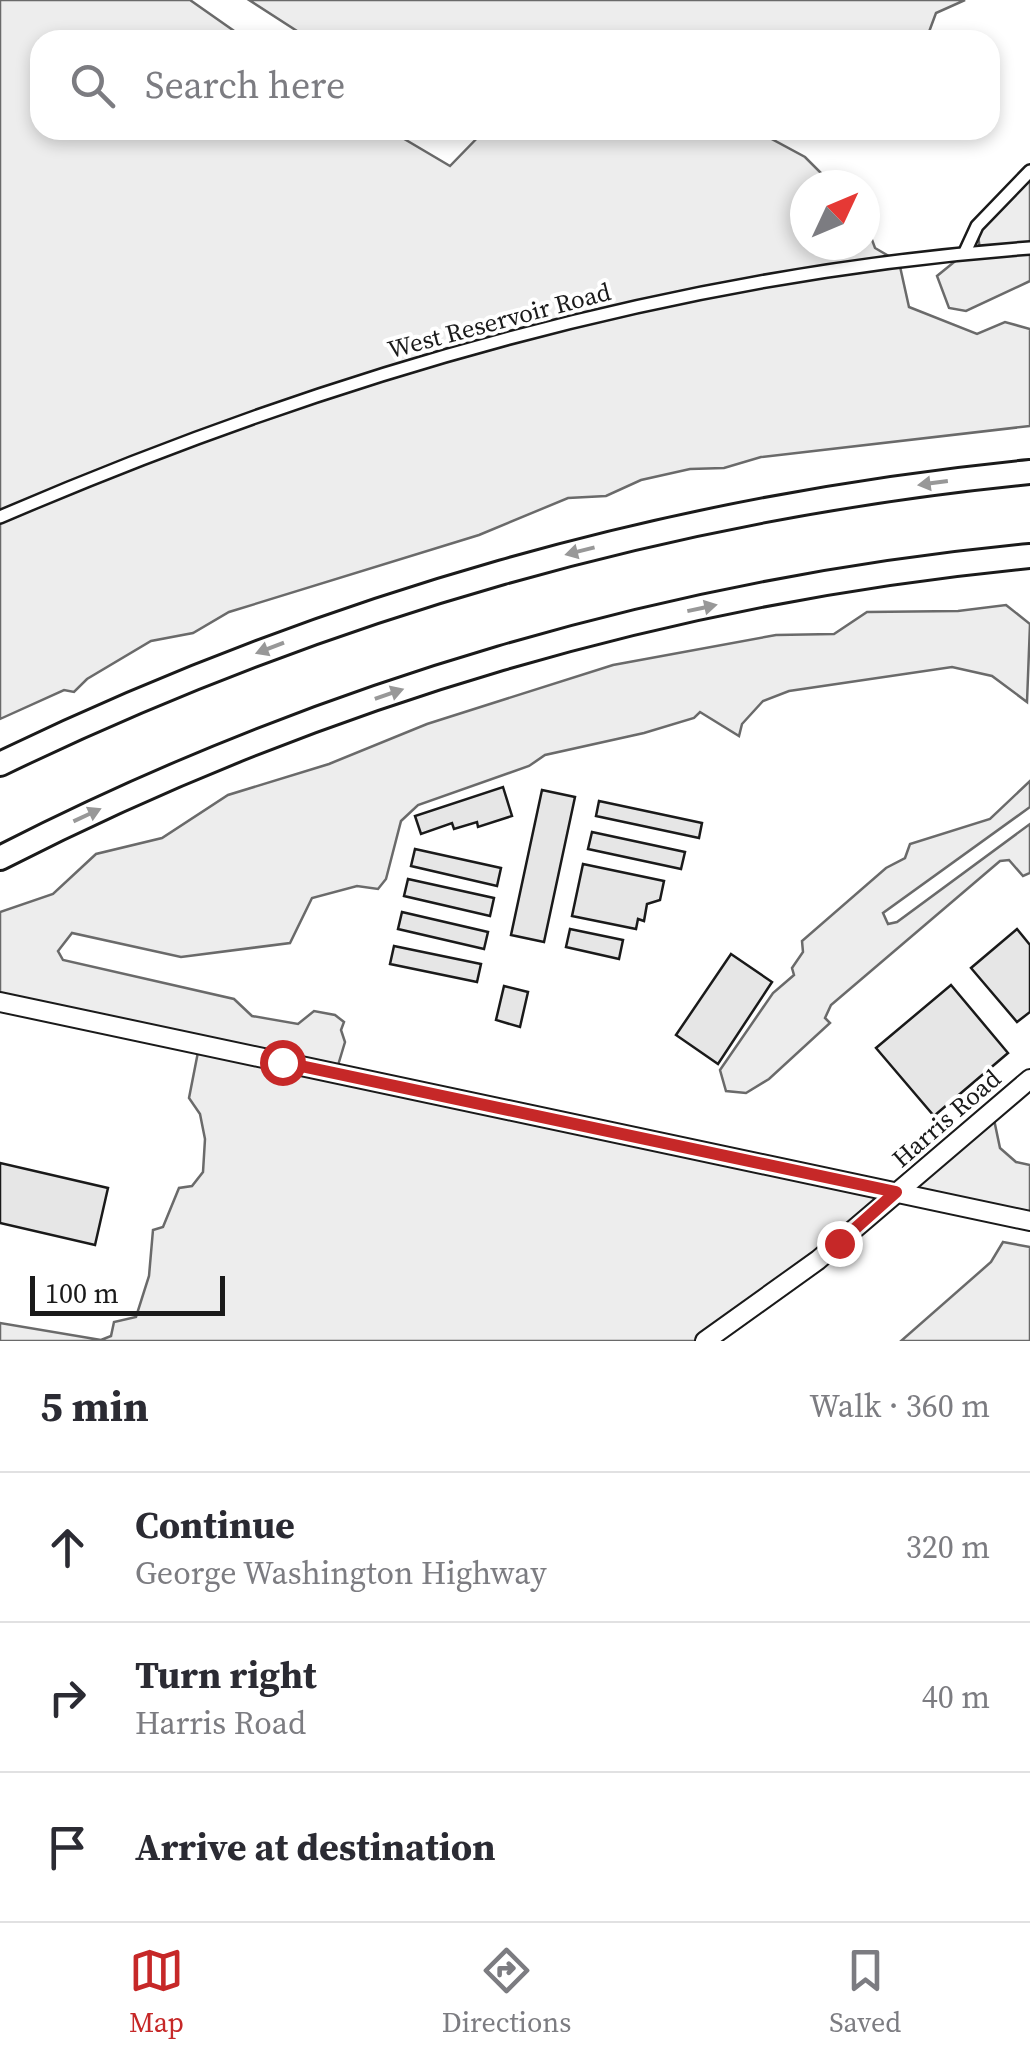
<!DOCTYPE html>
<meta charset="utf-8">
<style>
:root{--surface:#fff;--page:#f7f7f7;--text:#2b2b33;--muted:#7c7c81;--line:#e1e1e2;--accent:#c62828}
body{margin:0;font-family:"Source Serif 4",serif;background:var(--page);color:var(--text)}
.compass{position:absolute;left:790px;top:170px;width:90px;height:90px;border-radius:50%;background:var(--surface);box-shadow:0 5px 15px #0003;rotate:46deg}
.scale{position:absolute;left:30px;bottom:25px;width:195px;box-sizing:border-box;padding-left:10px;border:5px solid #1a1a1a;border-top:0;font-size:28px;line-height:35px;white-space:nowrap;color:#1a1a1a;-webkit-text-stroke:8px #fff;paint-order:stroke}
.stop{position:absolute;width:30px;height:30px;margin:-22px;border:8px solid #c62828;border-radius:50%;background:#fff}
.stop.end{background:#c62828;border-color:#fff;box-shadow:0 2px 10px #0008}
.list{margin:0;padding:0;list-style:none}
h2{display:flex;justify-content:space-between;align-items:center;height:130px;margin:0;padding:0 40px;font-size:42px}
h2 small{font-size:32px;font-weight:400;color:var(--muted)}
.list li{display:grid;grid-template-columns:65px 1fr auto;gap:30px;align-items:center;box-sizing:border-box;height:150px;padding:0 40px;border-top:2px solid var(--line)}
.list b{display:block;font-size:38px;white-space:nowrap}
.list p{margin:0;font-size:32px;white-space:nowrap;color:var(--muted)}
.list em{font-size:32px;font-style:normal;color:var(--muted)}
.icon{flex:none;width:55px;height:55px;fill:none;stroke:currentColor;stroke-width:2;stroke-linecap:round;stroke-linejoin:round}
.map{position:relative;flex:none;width:1030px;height:1341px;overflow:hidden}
.search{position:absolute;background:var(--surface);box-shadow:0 5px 15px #0003;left:30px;right:30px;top:30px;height:110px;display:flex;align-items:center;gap:25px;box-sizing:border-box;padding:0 35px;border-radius:30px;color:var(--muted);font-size:38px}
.sheet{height:580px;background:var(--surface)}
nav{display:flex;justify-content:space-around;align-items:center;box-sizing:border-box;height:140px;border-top:2px solid var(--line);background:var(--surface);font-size:28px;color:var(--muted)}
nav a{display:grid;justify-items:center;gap:5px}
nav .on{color:var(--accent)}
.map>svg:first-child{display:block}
</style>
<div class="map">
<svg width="1030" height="1341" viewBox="0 0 1030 1341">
<rect width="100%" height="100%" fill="#fff"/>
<g fill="#ededed" stroke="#6a6a6a" stroke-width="2.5">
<polygon points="0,0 190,0 247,40 40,40 40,130 389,130 450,166 485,130 738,130 766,136 805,157 833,185 805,185 805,245 865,245 865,221 875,248 899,262 909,307 977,334 1005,322 1030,329 1030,426 761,457 724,468 690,469 641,480 606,496 568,498 479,535 229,612 193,633 151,641 87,679 74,692 64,690 0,719"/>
<polygon points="249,0 965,0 936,13 926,40 311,40"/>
<polygon points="1030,170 1030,281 966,311 949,308 937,276 959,258 980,250 977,228"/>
<polygon points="1006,605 1030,624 1027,702 992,676 952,667 789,691 763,701 742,724 739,736 700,712 694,718 644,733 545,755 529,766 418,805 401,821 386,879 378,889 357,886 312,898 290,943 181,957 72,933 58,951 63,960 234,999 252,1016 298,1024 314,1011 335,1015 344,1022 341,1030 345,1042 336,1072 880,1192 884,1206 702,1341 0,1341 0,1323 101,1340 111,1336 114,1322 136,1317 149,1276 153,1230 163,1227 179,1188 192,1186 203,1172 205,1139 200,1114 189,1098 199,1047 0,1004 0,912 53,894 96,854 162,838 228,795 329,764 427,724 613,665 776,635 834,634 867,612 958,611"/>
<polygon points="1030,781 1030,807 883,913 888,924 897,922 1030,824 1030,873 1023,876 1009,860 1000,861 831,1005 825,1018 830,1023 769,1079 746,1093 726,1091 720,1070 773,993 794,975 792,968 803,952 802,941 886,868 905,858 910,844 990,819"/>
<polygon points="992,1110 1000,1148 1016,1162 1030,1165 1030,1222 901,1191"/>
<polygon points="1003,1242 1030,1247 1030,1341 901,1341 991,1262"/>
</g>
<g fill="#e6e6e6" stroke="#1a1a1a" stroke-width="2.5">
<polygon points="503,787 512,816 478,827 477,822 454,829 452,823 421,834 415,816"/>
<polygon points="542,790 575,797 544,942 511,935"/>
<polygon points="599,801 702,823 699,838 596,816"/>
<polygon points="592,832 685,852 681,869 588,849"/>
<polygon points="415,849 501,868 497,886 411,866"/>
<polygon points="583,864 664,881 660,900 647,904 644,921 638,919 636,929 572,916"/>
<polygon points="408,879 494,898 490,916 404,896"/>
<polygon points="402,912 488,932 484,949 398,929"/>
<polygon points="570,929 623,940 619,959 566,947"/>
<polygon points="1017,929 1030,945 1030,1012 1017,1022 971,968"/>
<polygon points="394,946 481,964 477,982 390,964"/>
<polygon points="731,954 772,982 718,1064 676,1035"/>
<polygon points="951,985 1008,1053 934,1116 876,1048"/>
<polygon points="504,986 528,992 520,1027 496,1020"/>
<polygon points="0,1163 108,1188 95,1245 0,1223"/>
</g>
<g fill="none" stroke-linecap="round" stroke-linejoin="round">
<defs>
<g id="street">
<polyline points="965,252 977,226 1030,171"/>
<path d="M0,517C327,376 674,274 1030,248"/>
</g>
<polyline id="secondary" points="705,1341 818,1260 1030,1079"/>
<polyline id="primary" points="0,1002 1030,1221"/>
<g id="highway">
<path d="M0,764C324,607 672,507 1030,472"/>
<path d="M0,858C320,694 672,590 1030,556"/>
</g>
</defs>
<use href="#street" stroke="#1a1a1a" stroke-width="16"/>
<use href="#secondary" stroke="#1a1a1a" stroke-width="22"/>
<use href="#primary" stroke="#1a1a1a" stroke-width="22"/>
<use href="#highway" stroke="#1a1a1a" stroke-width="28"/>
<use href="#street" stroke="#fff" stroke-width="11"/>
<use href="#secondary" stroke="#fff" stroke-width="18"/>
<use href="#primary" stroke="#fff" stroke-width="18"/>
<use href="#highway" stroke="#fff" stroke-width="22"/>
</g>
<defs><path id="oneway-solid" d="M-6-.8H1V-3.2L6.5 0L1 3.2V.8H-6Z" transform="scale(2.5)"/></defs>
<g fill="#989898">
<use href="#oneway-solid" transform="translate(933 483) rotate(172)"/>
<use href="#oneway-solid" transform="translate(580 551) rotate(166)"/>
<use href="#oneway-solid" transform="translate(702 608) rotate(-12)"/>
<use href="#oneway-solid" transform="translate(270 648) rotate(159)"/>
<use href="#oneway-solid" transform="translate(389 694) rotate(-19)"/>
<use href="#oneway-solid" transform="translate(87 815) rotate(-25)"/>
</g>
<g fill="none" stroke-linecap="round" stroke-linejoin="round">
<polyline stroke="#c62828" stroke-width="12" points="282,1062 896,1192 839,1243"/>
</g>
<g text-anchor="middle" stroke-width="8" stroke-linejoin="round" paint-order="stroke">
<g font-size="25" fill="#1a1a1a" stroke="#fff">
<text transform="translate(499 320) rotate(-15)" y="9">West Reservoir Road</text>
<text transform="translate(946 1118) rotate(-41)" y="9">Harris Road</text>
</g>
</g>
</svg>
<svg class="compass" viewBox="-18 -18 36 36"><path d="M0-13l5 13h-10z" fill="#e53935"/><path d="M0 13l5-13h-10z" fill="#7c7c81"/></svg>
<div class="scale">100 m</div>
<div class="stop" style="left:282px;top:1062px"></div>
<div class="stop end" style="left:839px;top:1243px"></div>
<div class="search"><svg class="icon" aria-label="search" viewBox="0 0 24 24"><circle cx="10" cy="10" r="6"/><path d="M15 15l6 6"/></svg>Search here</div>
</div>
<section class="sheet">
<h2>5 min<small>Walk · 360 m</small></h2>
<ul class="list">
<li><svg class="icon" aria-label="ahead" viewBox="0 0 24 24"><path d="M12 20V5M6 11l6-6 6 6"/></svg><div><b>Continue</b><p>George Washington Highway</p></div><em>320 m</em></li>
<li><svg class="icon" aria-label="right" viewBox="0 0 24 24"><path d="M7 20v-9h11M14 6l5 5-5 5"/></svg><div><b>Turn right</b><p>Harris Road</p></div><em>40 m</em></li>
<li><svg class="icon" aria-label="arrive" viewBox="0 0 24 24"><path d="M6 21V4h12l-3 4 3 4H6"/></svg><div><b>Arrive at destination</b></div></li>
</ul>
</section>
<nav>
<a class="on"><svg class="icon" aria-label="map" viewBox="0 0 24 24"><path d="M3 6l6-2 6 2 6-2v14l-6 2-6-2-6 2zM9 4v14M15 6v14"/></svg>Map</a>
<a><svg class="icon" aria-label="directions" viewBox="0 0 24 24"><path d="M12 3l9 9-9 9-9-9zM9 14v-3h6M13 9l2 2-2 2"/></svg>Directions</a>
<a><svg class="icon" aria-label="saved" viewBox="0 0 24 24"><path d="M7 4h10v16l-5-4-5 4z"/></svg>Saved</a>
</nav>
